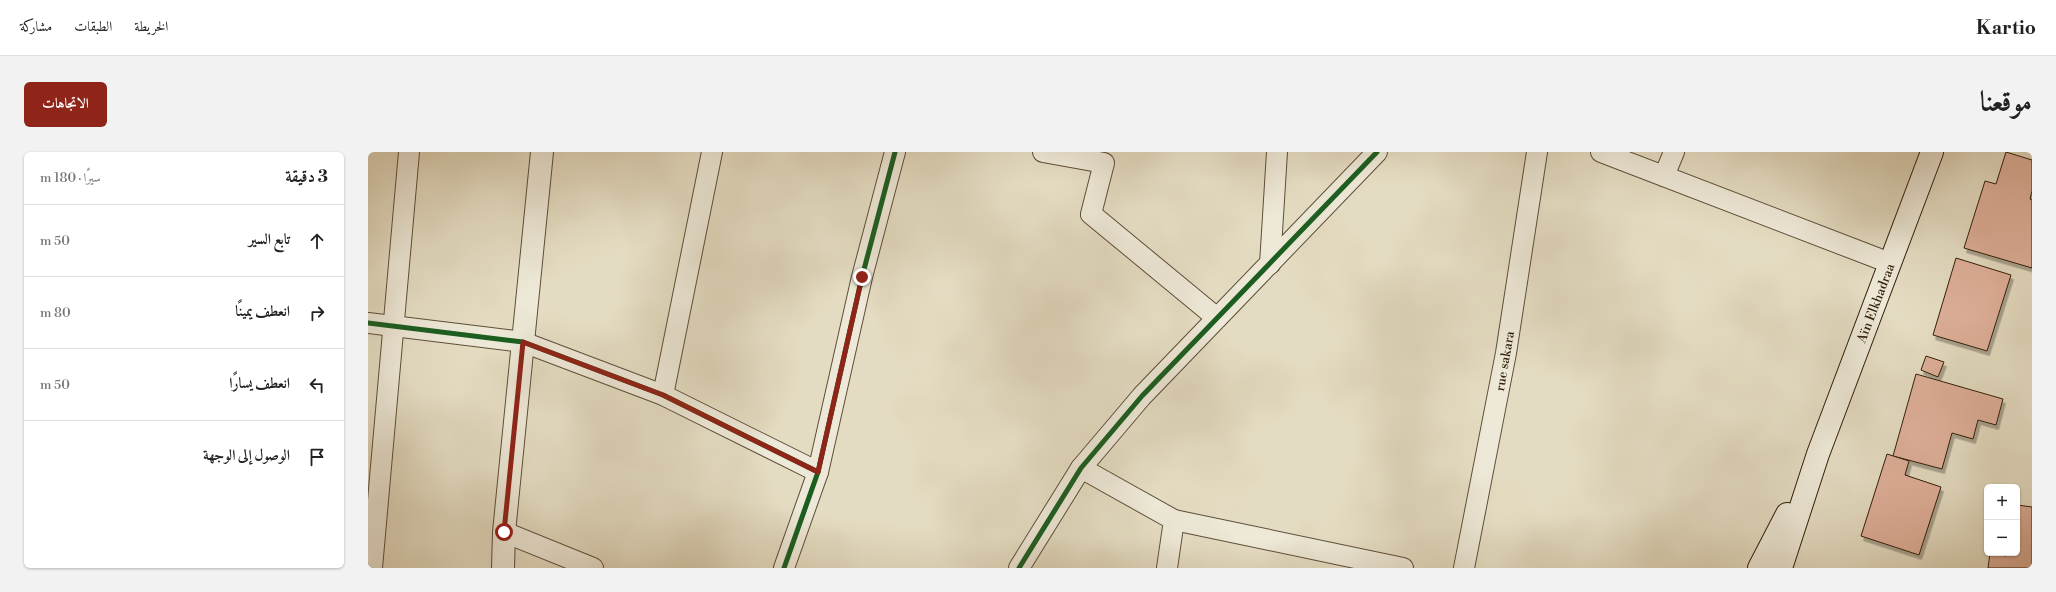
<!DOCTYPE html>
<html lang="ar">
<meta charset="utf-8">
<style>
:root{--surface:#fff;--page:#f2f2f2;--text:#222;--muted:#767676;--line:#e0e0e0;--accent:#8f2418}
body{margin:0;font-family:"Libre Bodoni",Amiri,serif;background:var(--page);color:var(--text);direction:rtl}
.controls{position:absolute;right:12px;bottom:12px;display:grid;overflow:hidden;border-radius:6px;box-shadow:0 1px 3px #0004}
.controls button{width:36px;height:36px;display:grid;place-items:center;padding:0;border:0;border-bottom:1px solid var(--line);background:var(--surface);color:var(--text);font:20px sans-serif}
.stop{position:absolute;width:12px;height:12px;margin:-9px;border:3px solid #8f2418;border-radius:50%;background:#fff}
.stop.end{background:#8f2418;border-color:#fff;box-shadow:0 1px 4px #0008}
.list{margin:0;padding:0;list-style:none}
h2{display:flex;justify-content:space-between;align-items:center;height:52px;margin:0;padding:0 16px;font-size:17px}
h2 small{font-size:13px;font-weight:400;color:var(--muted)}
.list li{display:grid;grid-template-columns:26px 1fr auto;gap:12px;align-items:center;box-sizing:border-box;height:72px;padding:0 16px;border-top:1px solid var(--line)}
.list b{display:block;font-size:15px;white-space:nowrap}
.list em{font-size:13px;font-style:normal;color:var(--muted)}
.icon{flex:none;width:22px;height:22px;fill:none;stroke:currentColor;stroke-width:2;stroke-linecap:round;stroke-linejoin:round}
.map{position:relative;flex:none;width:1664px;height:416px;overflow:hidden;direction:ltr;border-radius:6px}
header{display:flex;align-items:center;gap:24px;box-sizing:border-box;height:56px;padding:0 20px;background:var(--surface);border-bottom:1px solid var(--line)}
header strong{font-size:19px}
nav{display:flex;gap:22px;margin-inline-start:auto;font-size:14px}
.intro{display:flex;align-items:center;justify-content:space-between;box-sizing:border-box;height:96px;padding:0 24px}
h1{margin:0;font-size:28px}
.button{padding:10px 18px;border-radius:6px;background:var(--accent);color:#fff;font-size:14px;font-weight:700}
main{display:flex;gap:24px;padding:0 24px}
aside{flex:1;background:var(--surface);border-radius:6px;box-shadow:0 1px 3px #0004}
.map>svg:first-child{display:block}
</style>
<header>
<strong>Kartio</strong>
<nav><a>الخريطة</a><a>الطبقات</a><a>مشاركة</a></nav>
</header>
<div class="intro"><h1>موقعنا</h1><a class="button">الاتجاهات</a></div>
<main>
<div class="map">
<svg width="1664" height="416" viewBox="0 0 1664 416">
<defs>
<filter id="shadow"><feDropShadow dx="2.5" dy="4.5" stdDeviation="0" flood-color="#0004"/></filter>
</defs>
<rect width="100%" height="100%" fill="#e4dcc2"/>
<filter id="stains"><feTurbulence type="fractalNoise" baseFrequency=".005" numOctaves="4"/><feColorMatrix values="0 0 0 0 .2 0 0 0 0 .09 0 0 0 0 .02 0 0 0 .5 -.17"/></filter>
<radialGradient id="worn" r=".72"><stop offset=".6" stop-color="#630" stop-opacity="0"/><stop offset="1" stop-color="#630" stop-opacity=".3"/></radialGradient>
<g fill="#deaf99" stroke="#311f0a" filter="url(#shadow)">
<polygon points="1638,0 1664,8 1664,39 1662,47 1664,48 1664,116 1596,96 1617,29 1628,32"/>
<polygon points="1588,106 1643,123 1619,199 1565,183"/>
<polygon points="1558,204 1576,210 1570,225 1553,218"/>
<polygon points="1548,222 1635,247 1628,273 1610,268 1605,287 1584,281 1574,317 1525,304"/>
<polygon points="1519,302 1541,309 1537,323 1573,335 1551,403 1493,384"/>
<polygon points="1649,353 1664,355 1664,416 1620,416 1622,401 1638,404 1639,401 1649,401"/>
</g>
<g fill="none" stroke-linecap="round" stroke-linejoin="round">
<defs>
<g id="minor">
<polyline points="675,0 736,11 723,62 849,166"/>
<polyline points="1233,0 1522,111"/>
<polyline points="1296,24 1306,0"/>
<polyline points="902,112 909,0"/>
<polyline points="0,171 155,190 295,243 450,320"/>
<polyline points="295,243 344,0"/>
<polyline points="713,316 806,368 1035,416"/>
<polyline points="136,380 225,416"/>
<polyline points="4,416 41,0"/>
<polyline points="416,416 450,320 494,125 527,0"/>
<polyline points="651,416 713,316 774,244 1009,0"/>
<polyline points="799,416 806,368"/>
<polyline points="1096,416 1138,201 1169,0"/>
</g>
<polyline id="tertiary" points="135,416 136,380 174,0"/>
<g id="secondary">
<polyline points="1391,416 1419,362"/>
<polyline points="1413,416 1450,302 1564,0"/>
</g>
</defs>
<use href="#minor" stroke="#5e4e38" stroke-width="22"/>
<use href="#tertiary" stroke="#5e4e38" stroke-width="24"/>
<use href="#secondary" stroke="#311f0a" stroke-width="24"/>
<use href="#minor" stroke="#ede8d7" stroke-width="20"/>
<use href="#tertiary" stroke="#ede8d7" stroke-width="22"/>
<use href="#secondary" stroke="#ede8d7" stroke-width="22"/>
<defs>
<g id="cycleway">
<polyline points="0,171 155,190 295,243 450,320"/>
<polyline points="416,416 450,320 494,125 527,0"/>
<polyline points="651,416 713,316 774,244 1009,0"/>
</g>
</defs>
<use href="#cycleway" stroke="#ede8d7" stroke-width="8"/>
<use href="#cycleway" stroke="#1b5e20" stroke-width="5"/>
</g>
<g fill="none" stroke-linecap="round" stroke-linejoin="round">
<polyline stroke="#8f2418" stroke-width="5" points="136,380 155,190 295,243 450,320 494,125"/>
</g>
<g text-anchor="middle" stroke-width="4" stroke-linejoin="round" paint-order="stroke">
<g font-size="13" fill="#311f0a" stroke="#ede8d7">
<text transform="translate(1507 151) rotate(-69)" y="5">Aïn Elkhadraa</text>
<text transform="translate(1136 209) rotate(-80)" y="5">rue sakara</text>
</g>
</g>
<rect width="100%" height="100%" filter="url(#stains)"/>
<rect width="100%" height="100%" fill="url(#worn)"/>
</svg>
<div class="controls">
<button>+</button>
<button>−</button>
</div>
<div class="stop" style="left:136px;top:380px"></div>
<div class="stop end" style="left:494px;top:125px"></div>
</div>
<aside>
<h2>3 دقيقة<small>سيرًا · 180 m</small></h2>
<ul class="list">
<li><svg class="icon" aria-label="ahead" viewBox="0 0 24 24"><path d="M12 20V5M6 11l6-6 6 6"/></svg><div><b>تابع السير</b></div><em>50 m</em></li>
<li><svg class="icon" aria-label="right" viewBox="0 0 24 24"><path d="M7 20v-9h11M14 6l5 5-5 5"/></svg><div><b>انعطف يمينًا</b></div><em>80 m</em></li>
<li><svg class="icon" aria-label="left" viewBox="0 0 24 24"><path d="M17 20v-9H6M10 6l-5 5 5 5"/></svg><div><b>انعطف يسارًا</b></div><em>50 m</em></li>
<li><svg class="icon" aria-label="arrive" viewBox="0 0 24 24"><path d="M6 21V4h12l-3 4 3 4H6"/></svg><div><b>الوصول إلى الوجهة</b></div></li>
</ul>
</aside>
</main>
